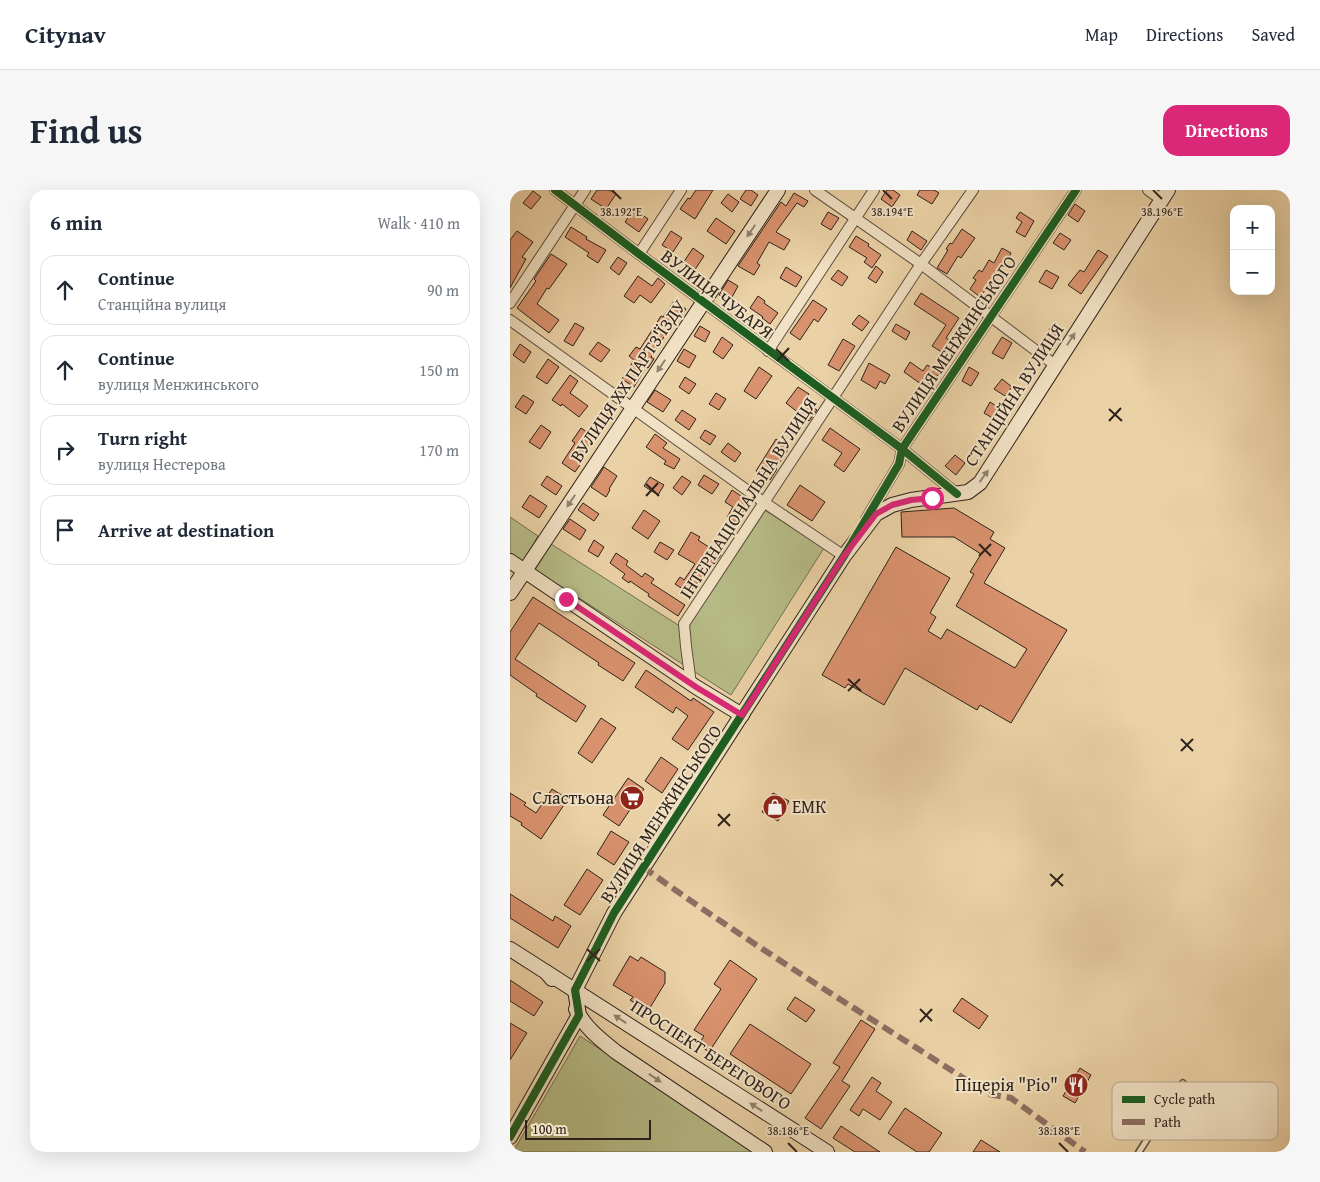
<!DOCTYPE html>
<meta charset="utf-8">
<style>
:root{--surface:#fff;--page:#f6f6f7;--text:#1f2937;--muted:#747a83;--line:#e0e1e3;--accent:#db2777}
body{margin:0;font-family:"Gentium Book Plus",serif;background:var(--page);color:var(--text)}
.controls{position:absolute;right:15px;top:15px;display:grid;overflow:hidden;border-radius:10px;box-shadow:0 5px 20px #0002}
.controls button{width:45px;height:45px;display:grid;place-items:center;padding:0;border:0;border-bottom:1px solid var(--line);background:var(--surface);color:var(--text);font:25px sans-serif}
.scale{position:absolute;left:15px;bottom:12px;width:126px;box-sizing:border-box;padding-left:5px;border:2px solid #2d221c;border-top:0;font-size:14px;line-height:18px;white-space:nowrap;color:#2d221c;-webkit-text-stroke:4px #f2e2c5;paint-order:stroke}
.stop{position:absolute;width:15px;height:15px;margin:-11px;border:4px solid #db2777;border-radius:50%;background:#fff}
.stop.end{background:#db2777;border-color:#fff;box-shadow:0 1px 5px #0008}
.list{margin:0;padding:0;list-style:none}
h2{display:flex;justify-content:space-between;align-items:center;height:65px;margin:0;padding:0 20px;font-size:21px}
h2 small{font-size:16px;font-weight:400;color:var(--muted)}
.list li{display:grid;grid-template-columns:32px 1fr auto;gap:15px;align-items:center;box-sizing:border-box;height:70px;margin:0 10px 10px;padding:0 10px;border:1px solid var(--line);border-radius:15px}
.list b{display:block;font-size:19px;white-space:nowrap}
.list p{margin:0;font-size:16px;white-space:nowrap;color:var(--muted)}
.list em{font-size:16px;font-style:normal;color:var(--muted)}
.icon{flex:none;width:28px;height:28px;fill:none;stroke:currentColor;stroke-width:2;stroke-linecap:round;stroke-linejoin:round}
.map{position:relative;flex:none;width:780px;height:962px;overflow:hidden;border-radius:15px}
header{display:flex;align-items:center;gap:30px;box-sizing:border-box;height:70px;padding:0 25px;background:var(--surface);border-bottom:1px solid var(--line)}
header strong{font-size:24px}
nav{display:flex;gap:28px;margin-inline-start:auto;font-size:18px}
.intro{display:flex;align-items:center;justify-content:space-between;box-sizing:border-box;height:120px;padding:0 30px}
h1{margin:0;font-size:35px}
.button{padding:12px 22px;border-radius:15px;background:var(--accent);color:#fff;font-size:18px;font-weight:700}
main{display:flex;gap:30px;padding:0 30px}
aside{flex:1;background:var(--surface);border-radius:15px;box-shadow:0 5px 20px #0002}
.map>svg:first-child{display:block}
</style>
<header>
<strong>Citynav</strong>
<nav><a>Map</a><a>Directions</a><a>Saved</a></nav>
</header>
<div class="intro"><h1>Find us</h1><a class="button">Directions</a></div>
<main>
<aside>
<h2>6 min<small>Walk · 410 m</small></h2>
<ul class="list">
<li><svg class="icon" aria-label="ahead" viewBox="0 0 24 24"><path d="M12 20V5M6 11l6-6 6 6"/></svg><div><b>Continue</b><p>Станційна вулиця</p></div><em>90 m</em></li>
<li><svg class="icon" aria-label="ahead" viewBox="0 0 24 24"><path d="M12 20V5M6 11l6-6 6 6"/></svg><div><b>Continue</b><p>вулиця Менжинського</p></div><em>150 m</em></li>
<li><svg class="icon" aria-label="right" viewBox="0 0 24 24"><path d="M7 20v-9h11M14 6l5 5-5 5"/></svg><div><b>Turn right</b><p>вулиця Нестерова</p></div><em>170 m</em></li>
<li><svg class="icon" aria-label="arrive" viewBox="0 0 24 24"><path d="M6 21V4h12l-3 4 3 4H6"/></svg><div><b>Arrive at destination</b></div></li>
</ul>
</aside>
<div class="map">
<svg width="780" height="962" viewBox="0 0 780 962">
<rect width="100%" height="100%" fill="#ebd2a6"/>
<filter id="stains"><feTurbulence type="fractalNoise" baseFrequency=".004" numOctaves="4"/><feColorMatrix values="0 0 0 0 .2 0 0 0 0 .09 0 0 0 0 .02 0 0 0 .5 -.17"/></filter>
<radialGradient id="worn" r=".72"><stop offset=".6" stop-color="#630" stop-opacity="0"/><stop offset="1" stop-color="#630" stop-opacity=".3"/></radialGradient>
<g fill="#b7bc87" stroke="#726f52">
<polygon points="253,319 314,358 221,505 25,380 41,354 176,440"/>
<polygon points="0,327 28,346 12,373 0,366"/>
<polygon points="70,846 246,962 3,962"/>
</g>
<g fill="#d9926e" stroke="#2d221c">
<polygon points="87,0 99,0 106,4 96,19 81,9"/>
<polygon points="186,0 203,0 185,29 170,19 178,8 180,9"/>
<polygon points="236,0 241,0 248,5 241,16 230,9"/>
<polygon points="377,0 383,0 390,5 382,17 371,9"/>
<polygon points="410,0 424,0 429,3 422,14 407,5"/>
<polygon points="23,1 31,7 21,19 13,13"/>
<polygon points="284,3 298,11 294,17 287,13 266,42 280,50 274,60 259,52 247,73 250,75 244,85 228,76 271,12 276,16"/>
<polygon points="218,4 229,12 222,22 211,13"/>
<polygon points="565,14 575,21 568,32 558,25"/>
<polygon points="124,19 138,29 129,42 115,32"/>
<polygon points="318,22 329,28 321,40 311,34"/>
<polygon points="510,22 524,31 515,47 506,42 512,32 506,28"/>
<polygon points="206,28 225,41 216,54 197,41"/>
<polygon points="61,37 77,47 76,49 96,60 88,73 77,66 79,63 55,47"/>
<polygon points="452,39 465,48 451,68 448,66 437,84 427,78 438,60 436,59 440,53 442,54"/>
<polygon points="7,41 23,52 12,67 16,69 0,98 0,50"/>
<polygon points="161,41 172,48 163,62 152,55"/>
<polygon points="402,41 417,51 411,60 397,50"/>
<polygon points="550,43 561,50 554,60 543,53"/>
<polygon points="346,46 359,54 358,56 371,65 362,78 354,72 357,68 339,57"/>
<polygon points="183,58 194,66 184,81 173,73"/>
<polygon points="492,58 501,63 498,69 496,68 483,90 470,107 460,99 466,90 463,88 469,80 472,82 479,70 484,73"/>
<polygon points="588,60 598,66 571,104 558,95 570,80 574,82"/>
<polygon points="41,64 57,74 39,99 37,98 27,114 49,130 39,143 7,118 26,91 24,89"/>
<polygon points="108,67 117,73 109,85 100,78"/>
<polygon points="366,76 373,82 366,93 358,88"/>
<polygon points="276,77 292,87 286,97 270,88"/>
<polygon points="328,80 338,87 332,96 321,89"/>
<polygon points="536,80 549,87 542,99 529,92"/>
<polygon points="128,86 142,96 148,88 155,94 141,113 130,105 124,113 114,106"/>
<polygon points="218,90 228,96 220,111 209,105"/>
<polygon points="411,103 449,128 436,148 446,154 438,166 422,156 436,135 404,114"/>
<polygon points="248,106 255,111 254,113 268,123 260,134 252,128 253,127 240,118"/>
<polygon points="303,110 317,119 308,132 304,129 290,150 280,143"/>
<polygon points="164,111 176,119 167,131 165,130 141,167 144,169 138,178 136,177 124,197 112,189 124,170 119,166 126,157 130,159 151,126 153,127"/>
<polygon points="349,125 359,132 352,141 342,134"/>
<polygon points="65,133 74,138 63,156 54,151"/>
<polygon points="386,134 400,142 396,150 382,141"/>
<polygon points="542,135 552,140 544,153 534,148"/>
<polygon points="190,136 200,142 195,152 184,146"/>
<polygon points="212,147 223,155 213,169 203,162"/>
<polygon points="492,147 502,153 493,169 482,163"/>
<polygon points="333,149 345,156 329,181 318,175"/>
<polygon points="88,152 100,160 91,172 79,164"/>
<polygon points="10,154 21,162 14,173 3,165"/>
<polygon points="174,159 186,166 179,178 167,171"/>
<polygon points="38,169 49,177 37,194 26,187"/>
<polygon points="400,172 413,181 417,175 430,182 418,199 394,182"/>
<polygon points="359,173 380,185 375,194 370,191 366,199 351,190"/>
<polygon points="249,177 262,186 246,209 234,201"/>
<polygon points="459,177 469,183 461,196 452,191"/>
<polygon points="60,185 68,191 60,203 78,216 69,227 52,214 51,216 42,210"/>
<polygon points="175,187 186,194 179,204 169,197"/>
<polygon points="492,189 502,197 495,206 484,199"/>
<polygon points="288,197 299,204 294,211 307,220 299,231 276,213"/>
<polygon points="145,200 161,210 153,222 137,212"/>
<polygon points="206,203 216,209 209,220 199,214"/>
<polygon points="13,205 24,212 16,224 5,217"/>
<polygon points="97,212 106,218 95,234 86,228"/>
<polygon points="480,212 497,223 491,233 474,223"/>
<polygon points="172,220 186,229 179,240 165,230"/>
<polygon points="31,235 41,242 30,259 19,252"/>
<polygon points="71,238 84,247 71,266 75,268 65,282 52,273 65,253 62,251"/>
<polygon points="320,238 350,259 334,282 324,275 332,263 312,250"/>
<polygon points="195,240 206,246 200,255 190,248"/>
<polygon points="145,244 157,253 153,258 170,269 164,279 154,274 156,271 136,257"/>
<polygon points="266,249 279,258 266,278 267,279 260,290 246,281"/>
<polygon points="218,253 231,263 225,272 211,262"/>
<polygon points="445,265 455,273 446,285 435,276"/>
<polygon points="94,277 107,286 99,299 100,300 96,307 81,297"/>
<polygon points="194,285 209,294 202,304 188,295"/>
<polygon points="37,286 52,296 46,305 31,295"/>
<polygon points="172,286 181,292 172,305 163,298"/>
<polygon points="140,287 154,295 148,305 134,296"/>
<polygon points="290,295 315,312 302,331 277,315"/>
<polygon points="222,300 240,312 226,333 217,327 223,317 215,312"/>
<polygon points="20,305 37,316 29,328 12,317"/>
<polygon points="73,313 89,324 84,331 68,320"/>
<polygon points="444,318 484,342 480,349 495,358 474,393 557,440 501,533 470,515 467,520 395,478 374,515 338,494 335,498 312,485 386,357 440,388 420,423 426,427 418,441 431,449 437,439 505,478 517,459 446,416 464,384 460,382 471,364 444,347 392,347 391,322"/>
<polygon points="134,320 150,331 138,349 122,338"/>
<polygon points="60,329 76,340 70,350 53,339"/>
<polygon points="181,342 190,347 188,350 211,365 204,374 202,373 189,392 188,392 179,403 165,394 170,387 174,390 185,374 168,364"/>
<polygon points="84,350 94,357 88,367 78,361"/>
<polygon points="150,352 164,360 157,370 144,362"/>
<polygon points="106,363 118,371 116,375 132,387 135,383 144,389 141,393 175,415 168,426 138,406 139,404 120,391 119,393 112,388 115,384 100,373"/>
<polygon points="23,407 125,473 113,491 88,475 89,473 29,433 5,469 76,516 66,532 26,506 27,504 0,485 0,442"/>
<polygon points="136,480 181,511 183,508 204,522 178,560 162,549 178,526 166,517 163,523 125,497"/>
<polygon points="91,528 106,538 82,573 68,563"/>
<polygon points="151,567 168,579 152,603 135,591"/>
<polygon points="118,588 134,599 109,636 93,625"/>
<polygon points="42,599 58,609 31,649 11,635 12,633 0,626 0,603 16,613 14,615 26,623"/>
<polygon points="263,603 279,611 268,631 252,622"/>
<polygon points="101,641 119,652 104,675 87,664"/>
<polygon points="77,679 93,690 70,725 54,715"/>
<polygon points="0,704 43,731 45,726 61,736 48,758 0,728"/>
<polygon points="120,766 128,771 131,767 155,782 155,793 138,821 120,810 123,807 103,795"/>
<polygon points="220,770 247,789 199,862 188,855 194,846 184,840 211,799 204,794"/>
<polygon points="0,790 33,812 24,826 0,811"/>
<polygon points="285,807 305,820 296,832 277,819"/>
<polygon points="452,808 478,826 469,839 443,821"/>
<polygon points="351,830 365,839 332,891 340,896 311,939 295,928 330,877 323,873"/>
<polygon points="0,833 17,843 0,870"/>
<polygon points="240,834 301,874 281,904 220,864"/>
<polygon points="570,878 581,885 565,913 553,906"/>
<polygon points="362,887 371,893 366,901 382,912 370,930 353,919 349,926 340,920"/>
<polygon points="395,918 432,943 419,962 407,962 378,943"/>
<polygon points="331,936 370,962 345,962 323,948"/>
<polygon points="471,950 490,962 463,962"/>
</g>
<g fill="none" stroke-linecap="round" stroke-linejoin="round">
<defs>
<polyline id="lane" points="629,962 673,893"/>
<g id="street">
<polyline points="45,0 129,64 392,259 447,304"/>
<polyline points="305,0 411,74 545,175"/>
<polyline points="638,0 652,10"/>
<polyline points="129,64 171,0"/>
<polyline points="0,113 75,0"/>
<polyline points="0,130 255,313 334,366 337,361"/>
<polyline points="258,161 364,0"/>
<polyline points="356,329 389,274 392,259 566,0"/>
<polyline points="181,494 176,456 174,434 411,74 463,0"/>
</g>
<g id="secondary">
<polyline points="0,371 186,497 232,525"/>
<polyline points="0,403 268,0"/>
<polyline points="0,759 36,782 42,789"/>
<polyline points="36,782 317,962"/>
<path d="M66,819C74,837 91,850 106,862L255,962"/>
<polyline points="0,947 69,825 65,800 104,723 334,366 366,324 382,315 401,310 458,302 470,293 658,0"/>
</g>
</defs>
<use href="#lane" stroke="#5c4e3e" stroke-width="8"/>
<use href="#street" stroke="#5c4e3e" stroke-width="12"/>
<use href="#secondary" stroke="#2d221c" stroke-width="16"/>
<use href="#lane" stroke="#f2e2c5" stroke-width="5"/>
<use href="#street" stroke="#f2e2c5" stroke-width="10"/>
<use href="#secondary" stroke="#f2e2c5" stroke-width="14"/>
<path stroke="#8d6e63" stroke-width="6" stroke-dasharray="12 6" stroke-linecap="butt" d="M133,677C245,758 363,829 478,904L501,908L575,962"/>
<defs>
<g id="cycleway">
<polyline points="45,0 129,64 392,259 447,304"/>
<polyline points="0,947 69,825 65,800 104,723 334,366 389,274 392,259 566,0"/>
</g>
</defs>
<use href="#cycleway" stroke="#f2e2c5" stroke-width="11"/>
<use href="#cycleway" stroke="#1b5e20" stroke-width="8"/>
</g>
<defs><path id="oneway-solid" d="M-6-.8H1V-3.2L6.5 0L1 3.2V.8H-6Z" transform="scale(1.25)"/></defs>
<g fill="#908270">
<use href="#oneway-solid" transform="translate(241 41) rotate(124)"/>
<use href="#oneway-solid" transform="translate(561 149) rotate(-57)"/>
<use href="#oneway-solid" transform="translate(151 176) rotate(124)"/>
<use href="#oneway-solid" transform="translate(474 286) rotate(-54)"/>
<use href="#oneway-solid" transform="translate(61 311) rotate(124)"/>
<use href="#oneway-solid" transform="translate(110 829) rotate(-147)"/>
<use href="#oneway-solid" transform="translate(145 888) rotate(34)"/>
<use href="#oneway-solid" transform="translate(246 917) rotate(-147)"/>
</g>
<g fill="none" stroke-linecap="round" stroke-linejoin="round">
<polyline stroke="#db2777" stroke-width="6" points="56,409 186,497 232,525 334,366 366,324 382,315 401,310 422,308"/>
</g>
<path fill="none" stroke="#2d221c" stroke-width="2" d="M102,0L111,9M373,0L382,9M643,0L652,9M266,159L279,171M267,171L279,158M599,219L612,231M599,231L611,218M136,294L149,306M136,306L148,293M469,354L481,366M469,366L481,354M338,489L351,501M338,501L350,489M671,549L683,561M671,561L683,549M208,624L220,636M208,636L220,624M540,684L553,696M541,696L553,684M77,759L90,771M77,771L90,759M410,819L422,831M410,832L422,819M278,953L287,962M549,953L558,962"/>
<defs>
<symbol id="supermarket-disc" viewBox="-11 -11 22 22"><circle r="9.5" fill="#8f2418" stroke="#f2e2c5"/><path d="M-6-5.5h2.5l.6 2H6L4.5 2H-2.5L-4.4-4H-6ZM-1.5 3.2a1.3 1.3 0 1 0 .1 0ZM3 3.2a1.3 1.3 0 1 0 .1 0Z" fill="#fff"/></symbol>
<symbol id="shop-disc" viewBox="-11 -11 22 22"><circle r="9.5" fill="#8f2418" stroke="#f2e2c5"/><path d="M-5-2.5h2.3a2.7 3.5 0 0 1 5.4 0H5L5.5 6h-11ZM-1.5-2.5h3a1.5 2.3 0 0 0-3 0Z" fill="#fff"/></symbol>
<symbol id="restaurant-disc" viewBox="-11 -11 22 22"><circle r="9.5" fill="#8f2418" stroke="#f2e2c5"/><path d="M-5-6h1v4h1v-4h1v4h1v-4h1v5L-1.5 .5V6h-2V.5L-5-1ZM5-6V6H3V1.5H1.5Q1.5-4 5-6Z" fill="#fff"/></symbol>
</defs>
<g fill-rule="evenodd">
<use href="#supermarket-disc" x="108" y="594" width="28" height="28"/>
<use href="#shop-disc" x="251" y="603" width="28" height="28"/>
<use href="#restaurant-disc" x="552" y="881" width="28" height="28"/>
</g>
<g text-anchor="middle" stroke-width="4" stroke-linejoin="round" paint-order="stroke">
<g font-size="18" fill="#2d221c" stroke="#f2e2c5">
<text transform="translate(207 104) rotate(37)" y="6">ВУЛИЦЯ ЧУБАРЯ</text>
<text transform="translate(444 154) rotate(-56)" y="6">ВУЛИЦЯ МЕНЖИНСЬКОГО</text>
<text transform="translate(118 191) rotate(-56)" y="6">ВУЛИЦЯ XX ПАРТЗ'ЇЗДУ</text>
<text transform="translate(504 205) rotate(-57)" y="6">СТАНЦІЙНА ВУЛИЦЯ</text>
<text transform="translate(238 308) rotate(-57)" y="6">ІНТЕРНАЦІОНАЛЬНА ВУЛИЦЯ</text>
<text transform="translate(151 624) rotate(-57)" y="6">ВУЛИЦЯ МЕНЖИНСЬКОГО</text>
<text transform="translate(201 865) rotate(33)" y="6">ПРОСПЕКТ БЕРЕГОВОГО</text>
</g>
<g font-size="18" fill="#2d221c" stroke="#f2e2c5" text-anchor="end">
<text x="104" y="614">Сластьона</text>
<text x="282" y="623" text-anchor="start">ЕМК</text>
<text x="548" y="901">Піцерія "Ріо"</text>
</g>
</g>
<rect x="602" y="892" width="166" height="58" rx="8" fill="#f2e2c5" stroke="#b7a892" stroke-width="1"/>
<rect x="612" y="906" width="23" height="7" fill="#1b5e20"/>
<rect x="612" y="929" width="23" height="6" fill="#8d6e63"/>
<g font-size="14" fill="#2d221c">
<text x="644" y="914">Cycle path</text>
<text x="644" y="937">Path</text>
</g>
<g font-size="12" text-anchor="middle" fill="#2d221c" stroke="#f2e2c5" stroke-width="4" stroke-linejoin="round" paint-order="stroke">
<text x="111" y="26">38.192°E</text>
<text x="382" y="26">38.194°E</text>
<text x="652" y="26">38.196°E</text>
<text x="278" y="945">38.186°E</text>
<text x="549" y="945">38.188°E</text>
</g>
<rect width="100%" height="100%" filter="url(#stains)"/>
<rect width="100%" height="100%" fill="url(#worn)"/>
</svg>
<div class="controls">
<button>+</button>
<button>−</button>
</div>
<div class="scale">100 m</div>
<div class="stop" style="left:422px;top:308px"></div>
<div class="stop end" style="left:56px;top:409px"></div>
</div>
</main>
